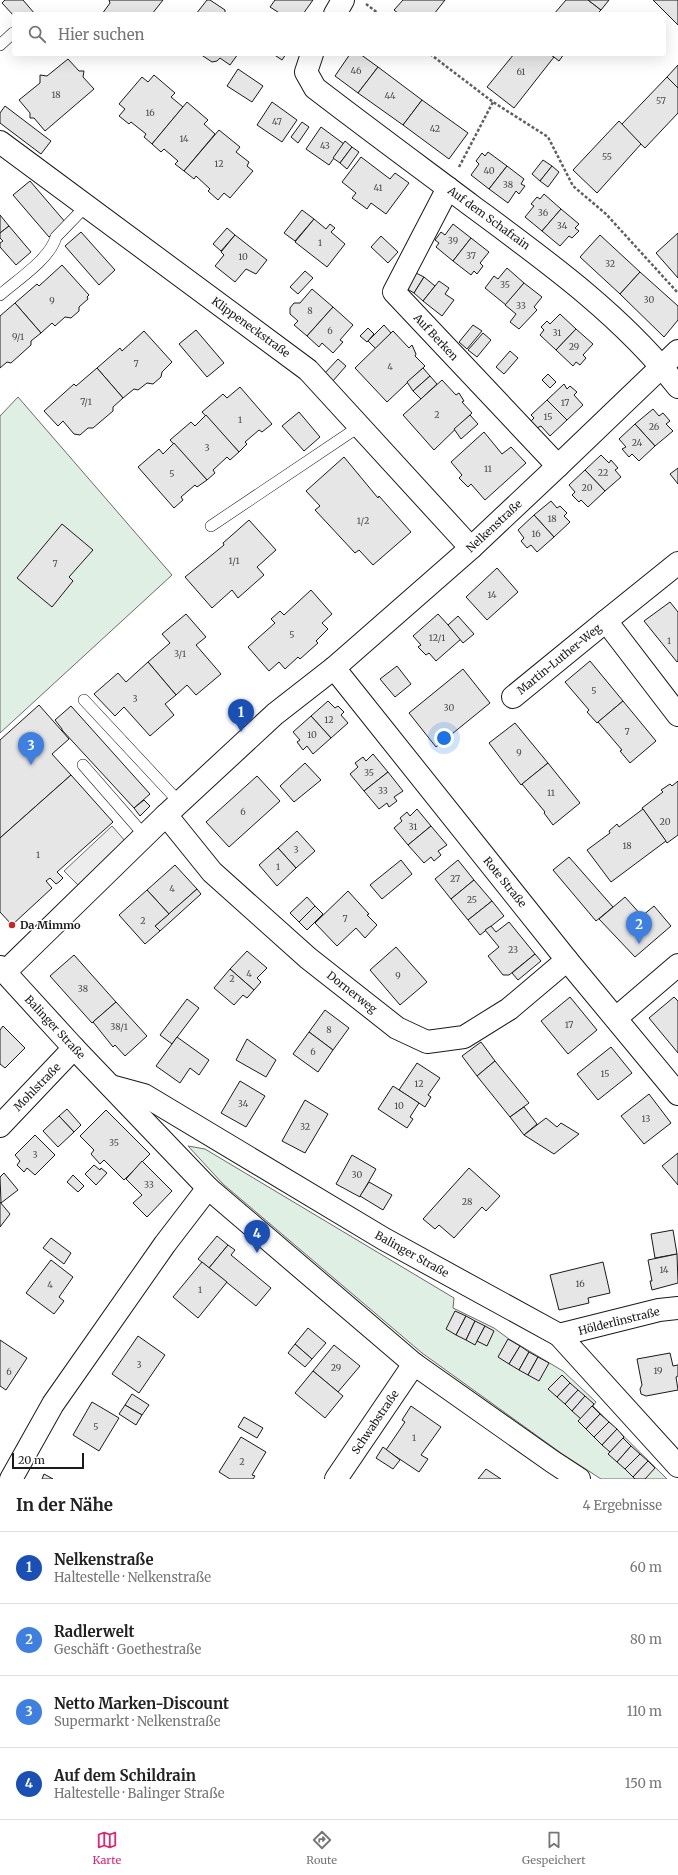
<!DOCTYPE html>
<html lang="de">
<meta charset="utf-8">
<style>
:root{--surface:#fff;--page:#f6f6f6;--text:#222;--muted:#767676;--line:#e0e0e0;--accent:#db2777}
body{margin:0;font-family:Merriweather,serif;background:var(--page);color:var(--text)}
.scale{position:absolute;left:12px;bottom:10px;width:72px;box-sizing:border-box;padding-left:4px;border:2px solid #1a1a1a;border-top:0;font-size:11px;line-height:14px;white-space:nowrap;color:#1a1a1a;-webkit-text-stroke:3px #fff;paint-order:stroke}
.you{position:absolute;left:444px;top:738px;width:14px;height:14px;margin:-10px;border:3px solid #fff;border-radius:50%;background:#1a73e8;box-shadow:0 0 0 6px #1a73e833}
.badge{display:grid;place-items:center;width:26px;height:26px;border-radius:50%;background:var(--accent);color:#fff;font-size:13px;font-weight:700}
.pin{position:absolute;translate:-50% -33px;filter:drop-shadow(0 1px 2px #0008)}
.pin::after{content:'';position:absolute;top:21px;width:14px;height:12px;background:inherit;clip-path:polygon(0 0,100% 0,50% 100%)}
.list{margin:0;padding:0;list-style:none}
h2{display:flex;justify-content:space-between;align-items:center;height:52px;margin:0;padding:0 16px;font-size:17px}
h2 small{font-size:13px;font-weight:400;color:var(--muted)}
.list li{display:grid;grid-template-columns:26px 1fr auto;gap:12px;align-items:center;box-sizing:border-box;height:72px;padding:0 16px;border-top:1px solid var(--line)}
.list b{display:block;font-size:15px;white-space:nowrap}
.list p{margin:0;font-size:13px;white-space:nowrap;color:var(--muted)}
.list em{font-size:13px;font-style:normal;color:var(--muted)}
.icon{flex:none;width:22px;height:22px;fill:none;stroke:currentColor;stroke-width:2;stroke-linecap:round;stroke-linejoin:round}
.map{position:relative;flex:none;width:678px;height:1479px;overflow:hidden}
.search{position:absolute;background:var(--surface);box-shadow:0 4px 16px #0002;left:12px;right:12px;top:12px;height:44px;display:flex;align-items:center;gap:10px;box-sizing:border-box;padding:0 14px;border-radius:4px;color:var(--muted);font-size:15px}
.sheet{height:340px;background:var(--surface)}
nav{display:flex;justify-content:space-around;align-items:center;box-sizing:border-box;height:56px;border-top:1px solid var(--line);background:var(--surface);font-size:11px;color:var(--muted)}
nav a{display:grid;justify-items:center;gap:2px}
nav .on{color:var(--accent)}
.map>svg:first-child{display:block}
</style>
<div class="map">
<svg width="678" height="1479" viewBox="0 0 678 1479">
<rect width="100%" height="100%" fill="#fff"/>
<g fill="#e0efe3" stroke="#6a6a6a">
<polygon points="18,397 172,575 0,733 0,416"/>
<polygon points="188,1146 205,1149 454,1298 453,1308 494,1328 509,1339 563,1371 596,1402 593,1406 667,1479 601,1479 561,1453 422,1353 223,1184"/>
</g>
<polygon fill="#ededed" stroke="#6a6a6a" points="112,826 126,842 79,886 64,871"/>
<g fill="#e6e6e6" stroke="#1a1a1a">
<polygon points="5,0 23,0 35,14 14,14 14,16 2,3"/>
<polygon points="109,0 163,0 152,14 102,14 110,3"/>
<polygon points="207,0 210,0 225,10 225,14 196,14"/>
<polygon points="275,0 313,0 303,14 281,14 270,7"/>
<polygon points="403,0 445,0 434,14 399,14 394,10"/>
<polygon points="566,0 588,0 601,10 597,14 554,14"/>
<polygon points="588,0 609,0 601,10"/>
<polygon points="653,0 678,0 678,25"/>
<polygon points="200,54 238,54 230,65 220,58 217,61 212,62"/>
<polygon points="273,54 286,54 282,60"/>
<polygon points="350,54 360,54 378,67 358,93 335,76"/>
<polygon points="514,54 550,54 554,57 514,108 487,87"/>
<polygon points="550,54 564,54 559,61"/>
<polygon points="68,59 79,71 84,71 83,77 94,89 45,131 34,118 30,118 30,113 19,100 40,83 40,75 47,76"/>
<polygon points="678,65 678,88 667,77"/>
<polygon points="378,67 422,100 403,125 358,93"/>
<polygon points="238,69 263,86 252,102 227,86"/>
<polygon points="154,75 175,93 171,97 183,107 152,144 144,137 146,134 131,122 129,124 119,116 125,109 119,104 142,77 148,82"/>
<polygon points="667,77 678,88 678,113 645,148 621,125"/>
<polygon points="422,100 468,133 449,159 403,125"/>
<polygon points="187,102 208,120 204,124 215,134 184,171 175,164 178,161 164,149 161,152 152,144"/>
<polygon points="272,102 297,120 282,142 257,125"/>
<polygon points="5,106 51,141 41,154 0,123 0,113"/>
<polygon points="619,121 641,144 597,193 573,170"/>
<polygon points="302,122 309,127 298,143 291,137"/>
<polygon points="321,127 344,144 329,165 306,149"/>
<polygon points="219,130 240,147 236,152 249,162 247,166 253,171 230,198 224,193 218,200 208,191 210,189 196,176 194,179 184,171"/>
<polygon points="345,141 352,147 340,163 333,158"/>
<polygon points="352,147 359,152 347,169 340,163"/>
<polygon points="488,152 507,166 489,189 471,175 479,164 476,161 482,153 485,156"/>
<polygon points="361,157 390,179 395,173 409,183 386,214 371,203 367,209 352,198 356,193 342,182"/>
<polygon points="543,160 552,166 540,181 532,174"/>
<polygon points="507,166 524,179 521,184 525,186 519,194 516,191 508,203 489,189"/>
<polygon points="552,166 559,172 548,187 540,181"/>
<polygon points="30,181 66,223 49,237 13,195"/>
<polygon points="544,194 561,209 542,231 525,217 534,206 531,204 537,197 540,199"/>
<polygon points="561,209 579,224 575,228 579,231 572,238 569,236 560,246 542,231"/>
<polygon points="302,210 314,219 295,241 284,233"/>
<polygon points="0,215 9,226 0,233"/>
<polygon points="314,219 326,229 330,224 335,228 331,232 345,244 327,267 295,242"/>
<polygon points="453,224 471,238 453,261 436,247 439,243 435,240 441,232 445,235"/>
<polygon points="9,226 31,252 16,265 0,247 0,243 3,241 0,238 0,233"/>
<polygon points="227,228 235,235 221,251 213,244"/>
<polygon points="81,232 115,270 99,285 65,246"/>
<polygon points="678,233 678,278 656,253"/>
<polygon points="235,235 267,260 256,274 246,269 235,282 215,266 224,255 221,252"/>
<polygon points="600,235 640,272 620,294 580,257"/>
<polygon points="381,236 398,252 388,263 371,247"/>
<polygon points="471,238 489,252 480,263 483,266 477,274 474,271 471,275 453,261"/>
<polygon points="62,265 89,295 87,297 88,299 79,307 79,311 71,318 65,317 55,326 52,323 41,333 15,303 37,284 39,286"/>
<polygon points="507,268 524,283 506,305 485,288 494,276 498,279"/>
<polygon points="305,271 313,278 298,294 290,287"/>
<polygon points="414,272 424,277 414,293 404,287"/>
<polygon points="640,272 678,306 678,320 664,337 620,294"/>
<polygon points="424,277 435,286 423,301 414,293"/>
<polygon points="439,281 449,288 445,294 454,300 442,316 423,301"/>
<polygon points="524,283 542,297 534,307 537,310 519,329 510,322 516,314 505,305"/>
<polygon points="312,289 333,307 307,336 294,325 298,321 290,314 290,308 294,303 300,303"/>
<polygon points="15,303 41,333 31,341 31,345 11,363 7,362 0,368 0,316"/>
<polygon points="333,307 353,325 340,340 343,342 333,353 322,343 319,347 307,336"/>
<polygon points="560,314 576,329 556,350 540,335 544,330 541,327 547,321 550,324"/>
<polygon points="384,325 391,333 376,349 368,341"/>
<polygon points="473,325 482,331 467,349 459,342"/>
<polygon points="368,328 374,334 367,342 360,336"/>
<polygon points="576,329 593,344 583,355 586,358 580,365 576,362 573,366 556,350"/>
<polygon points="196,330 224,363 207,377 179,344"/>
<polygon points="144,331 172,362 162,372 161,377 153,384 147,383 138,390 134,389 123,398 97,368 120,348 122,351"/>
<polygon points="393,331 409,348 412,345 416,354 415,356 425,366 387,402 355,368"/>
<polygon points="483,333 491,340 477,357 468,350"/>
<polygon points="510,351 518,358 504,374 496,367"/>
<polygon points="338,359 346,366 332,382 324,374"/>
<polygon points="97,368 123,398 113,407 113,411 93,428 88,428 80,435 74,434 63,421 58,426 44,411 74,384 76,386"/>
<polygon points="423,368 430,376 413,391 407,382"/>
<polygon points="548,374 556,382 550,388 542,380"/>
<polygon points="430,376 437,384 421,399 413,391"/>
<polygon points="442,380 456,395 459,393 464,401 462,402 472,413 434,450 403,415"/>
<polygon points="564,384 567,389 570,386 577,392 574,395 583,405 567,420 547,400"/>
<polygon points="240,387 272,424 262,432 259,430 245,442 247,444 239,452 202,412 223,394 227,398"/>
<polygon points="547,400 567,420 550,436 541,426 537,428 531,421 534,418 531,415"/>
<polygon points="653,409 659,416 663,413 670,421 666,424 673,431 655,446 635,424"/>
<polygon points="299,412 320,437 304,451 282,426"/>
<polygon points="206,415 239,452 230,460 227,457 213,470 215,473 207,480 170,440 191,422 195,426"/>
<polygon points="470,415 478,424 461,439 454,429"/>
<polygon points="635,424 655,446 639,461 632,454 629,457 622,449 626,447 619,439"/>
<polygon points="484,432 502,454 511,447 526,463 485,500 471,484 468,487 459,478 462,475 451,462"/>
<polygon points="174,443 207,480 197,487 195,485 181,497 183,500 174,508 138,467 159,449 163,454"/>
<polygon points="601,455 609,463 611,460 618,468 615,470 621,477 605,491 585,470"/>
<polygon points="344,457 378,498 379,496 411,532 373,565 359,550 355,553 315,510 320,506 306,491"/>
<polygon points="678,468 678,484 670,474"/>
<polygon points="585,470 605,491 588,507 581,500 579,502 572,495 575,492 569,485"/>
<polygon points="551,501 557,508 560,506 567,513 564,516 570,522 554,537 534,515"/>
<polygon points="534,515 554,537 537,552 531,545 527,548 521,541 524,538 518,530"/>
<polygon points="249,520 276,550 257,567 264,575 238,598 232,590 212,608 185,577 224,545 223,543"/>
<polygon points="62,524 93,550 69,577 73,581 52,607 17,578"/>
<polygon points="497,568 518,592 487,620 466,597"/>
<polygon points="311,590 332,614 322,623 328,629 316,641 318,643 300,659 298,657 285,669 279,662 269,671 248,647 275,623 271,619 280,611 284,615"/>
<polygon points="670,602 678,612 678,661 677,662 644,621"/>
<polygon points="186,614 206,637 196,645 221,674 196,695 187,685 176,695 148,662 170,643 162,634"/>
<polygon points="438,614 461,639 436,661 429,653 426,655 418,647 421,645 413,636"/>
<polygon points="458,616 474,634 463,643 448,625"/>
<polygon points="590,661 623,701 597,723 587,712 589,710 565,682"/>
<polygon points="148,662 176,695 165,704 174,715 150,736 124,707 115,716 94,694 118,673 126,682"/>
<polygon points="397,666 411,684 395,697 380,679"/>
<polygon points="463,669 490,703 436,747 409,713"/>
<polygon points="328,701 335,708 338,706 344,712 341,715 348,723 331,738 311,716"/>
<polygon points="623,701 656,741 630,763 620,751 622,750 598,722"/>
<polygon points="39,705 69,739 52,754 71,775 0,838 0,740"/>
<polygon points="71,706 150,794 134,808 62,730 62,729 55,720"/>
<polygon points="311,716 331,738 313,754 307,746 303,750 297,742 300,740 293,732"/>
<polygon points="515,723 548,763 521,785 489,743"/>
<polygon points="373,754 388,772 364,791 350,774 358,767 355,763 363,757 366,761"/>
<polygon points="305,763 321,780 294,802 280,786"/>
<polygon points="548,763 580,803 553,825 544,813 545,812 522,784"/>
<polygon points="388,772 403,791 394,797 397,801 389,807 387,803 379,809 364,791"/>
<polygon points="71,775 113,822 57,872 63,878 59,882 56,884 50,878 46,881 52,888 12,925 0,912 0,838"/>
<polygon points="257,776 280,801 229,847 206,822"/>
<polygon points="678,781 678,835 667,843 642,808 663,792 661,790 670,784 672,786"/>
<polygon points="144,800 150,806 140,816 134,808"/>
<polygon points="417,809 431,826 408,845 394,828 402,821 400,818 407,812 410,816"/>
<polygon points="643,809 666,841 611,882 587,850 610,833 609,831 617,824 619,827"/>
<polygon points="431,826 447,845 438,851 441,855 434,861 431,857 424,863 408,845"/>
<polygon points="297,831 315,851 296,868 278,848"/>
<polygon points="278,848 296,868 277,886 259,865"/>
<polygon points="569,857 613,907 596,921 553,870"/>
<polygon points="401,860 412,874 382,899 370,885"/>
<polygon points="458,860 474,880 451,899 435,879"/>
<polygon points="175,865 197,889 169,914 147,890"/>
<polygon points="474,880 492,901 468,920 451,899"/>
<polygon points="197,889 201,894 160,931 155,926"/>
<polygon points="147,890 169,914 155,926 160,931 145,944 119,915"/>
<polygon points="348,891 369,914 367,915 377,925 365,938 356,928 337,946 315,923"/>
<polygon points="307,897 315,906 299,922 290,913"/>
<polygon points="625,897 642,916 654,906 671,926 635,957 599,919"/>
<polygon points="492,901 504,916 480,935 468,920"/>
<polygon points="315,906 323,914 307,930 299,922"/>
<polygon points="509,922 535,954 509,975 503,975 488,956 499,947 485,930 491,926 496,932"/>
<polygon points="396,947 427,982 400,1005 370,970"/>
<polygon points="247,951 267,968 257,978 261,982 254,990 230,969"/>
<polygon points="535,954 541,961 518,980 512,973"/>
<polygon points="74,955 116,1002 92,1023 50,976"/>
<polygon points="230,969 254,990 247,998 243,995 234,1005 214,988"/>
<polygon points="570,997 597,1030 568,1054 541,1021"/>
<polygon points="674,997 678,1001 678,1053 649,1018"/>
<polygon points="187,999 199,1008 172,1044 160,1035"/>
<polygon points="116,1002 147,1036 125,1056 115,1045 113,1047 93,1022"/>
<polygon points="325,1010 349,1028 333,1050 309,1032"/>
<polygon points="3,1026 25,1048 5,1068 0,1064 0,1030"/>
<polygon points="309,1032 333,1050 318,1072 293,1054"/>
<polygon points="177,1037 209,1060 199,1075 190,1068 180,1083 156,1066"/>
<polygon points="247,1039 276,1060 266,1077 236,1060"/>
<polygon points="481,1042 495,1061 477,1076 462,1056"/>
<polygon points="611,1047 632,1073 598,1100 577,1074"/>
<polygon points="495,1061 529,1103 510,1117 477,1076"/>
<polygon points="417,1063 440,1078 428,1095 431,1097 425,1107 399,1090"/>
<polygon points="240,1081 265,1096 246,1127 221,1113"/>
<polygon points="393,1086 419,1103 410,1117 413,1119 407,1128 378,1109"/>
<polygon points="649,1094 671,1123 644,1144 621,1116"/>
<polygon points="305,1100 328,1114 305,1153 282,1141"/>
<polygon points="524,1107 537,1124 524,1135 510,1117"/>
<polygon points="67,1109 81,1125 74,1132 59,1116"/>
<polygon points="106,1110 150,1154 124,1180 104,1160 100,1164 91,1154 94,1150 80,1136"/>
<polygon points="59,1116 74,1132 58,1147 43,1131"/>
<polygon points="546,1118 557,1127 561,1123 579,1134 554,1154 524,1135"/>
<polygon points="35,1135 55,1155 35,1175 27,1168 24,1172 17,1165 20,1161 15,1155"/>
<polygon points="678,1153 678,1185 662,1166"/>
<polygon points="352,1155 376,1169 360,1197 336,1184"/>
<polygon points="142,1161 172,1191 147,1217 133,1203 142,1195 126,1179"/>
<polygon points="94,1165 100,1170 101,1168 107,1173 96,1185 85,1174"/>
<polygon points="469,1168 500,1196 486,1211 482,1207 454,1238 439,1225 435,1229 423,1219"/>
<polygon points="4,1173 18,1190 1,1203 0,1177"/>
<polygon points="73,1175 84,1186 78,1192 67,1182"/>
<polygon points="369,1182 392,1195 383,1210 360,1196"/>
<polygon points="0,1202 10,1214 0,1227"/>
<polygon points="673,1230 677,1254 655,1258 651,1234"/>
<polygon points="217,1236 228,1245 209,1268 198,1259"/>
<polygon points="51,1238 71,1253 64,1264 43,1248"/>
<polygon points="228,1245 235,1250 231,1255 271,1288 256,1306 209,1268"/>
<polygon points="677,1254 678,1283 652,1290 650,1281 652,1281 648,1260"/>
<polygon points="51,1260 73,1277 59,1297 64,1301 54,1314 26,1293"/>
<polygon points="202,1262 227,1282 198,1318 173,1297"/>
<polygon points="603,1262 610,1293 588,1298 589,1303 559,1310 550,1275"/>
<polygon points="455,1311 466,1316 456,1335 446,1329"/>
<polygon points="466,1316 475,1321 466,1340 456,1335"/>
<polygon points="475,1321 485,1326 475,1345 466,1340"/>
<polygon points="485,1326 494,1331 487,1346 477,1341"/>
<polygon points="308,1328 326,1343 312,1359 295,1344"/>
<polygon points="138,1336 165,1355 139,1393 112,1374"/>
<polygon points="508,1339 520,1346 509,1364 498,1357"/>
<polygon points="0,1340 27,1358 6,1390 0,1386"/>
<polygon points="295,1344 312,1359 305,1367 288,1353"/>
<polygon points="334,1345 360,1366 338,1392 313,1371"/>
<polygon points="520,1346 529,1352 519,1370 509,1364"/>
<polygon points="529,1352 538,1357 528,1375 519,1370"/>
<polygon points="670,1353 673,1366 678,1365 678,1376 676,1377 678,1390 646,1396 641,1394 640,1389 642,1385 637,1359"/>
<polygon points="538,1357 549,1363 539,1381 528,1375"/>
<polygon points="313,1371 343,1396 325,1418 295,1393"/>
<polygon points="562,1375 570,1383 557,1397 548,1389"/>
<polygon points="570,1383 578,1390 565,1404 557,1397"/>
<polygon points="578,1390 585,1396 572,1411 565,1404"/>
<polygon points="132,1394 149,1405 142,1415 125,1405"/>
<polygon points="585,1396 594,1404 581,1419 572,1411"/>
<polygon points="92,1402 119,1418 99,1451 73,1435"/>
<polygon points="125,1405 142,1415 136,1425 119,1414"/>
<polygon points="411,1406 441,1427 421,1455 428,1459 419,1472 386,1450 405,1422 402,1420"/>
<polygon points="592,1406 600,1414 586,1429 578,1421"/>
<polygon points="600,1414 609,1422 594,1437 586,1429"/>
<polygon points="244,1417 263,1428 257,1438 238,1427"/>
<polygon points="609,1422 617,1429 602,1445 594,1437"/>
<polygon points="617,1429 624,1437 610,1452 602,1445"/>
<polygon points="241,1437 266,1452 252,1475 255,1476 253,1479 230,1479 219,1472"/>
<polygon points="623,1438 631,1446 617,1462 608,1454"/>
<polygon points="631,1446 640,1454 625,1469 617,1462"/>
<polygon points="383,1447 400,1460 393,1469 376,1458"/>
<polygon points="640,1454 648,1461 633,1477 625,1469"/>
<polygon points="648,1461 655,1468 645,1479 635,1479 633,1477"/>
<polygon points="486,1469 501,1479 478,1479"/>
<polygon points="44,1474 53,1479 42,1479"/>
</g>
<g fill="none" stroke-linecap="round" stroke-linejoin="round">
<defs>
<g id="service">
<polyline points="0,45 13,33"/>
<path d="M0,295C17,280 50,259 56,237L86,206"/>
<polyline points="211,526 360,426"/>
<polyline points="84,700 180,803"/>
<polyline points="83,765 145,836"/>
</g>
<g id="minor">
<polyline points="335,14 343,0"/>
<path d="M312,54L306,72L315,88C367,128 420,167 472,206C545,260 622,315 678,387"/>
<polyline points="0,142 308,370 471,548"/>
<polyline points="448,188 394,292 558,466"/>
<polyline points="606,621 678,563"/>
<polyline points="334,668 567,960 678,1094"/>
<polyline points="513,697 606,621 678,715"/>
<polyline points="166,815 212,872 308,958 397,1028 427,1042 464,1037 509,1009 567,960"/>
<polyline points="0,967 74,1048 208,1188 414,1364 553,1462 579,1479"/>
<polyline points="5,972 166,815 275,714 334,668 471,548 558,466 678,351"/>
<polyline points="616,1018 678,965"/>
<polyline points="111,1086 144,1095 384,1239 559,1335 678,1466"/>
<polyline points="0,1126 74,1048"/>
<polyline points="559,1335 659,1310 678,1308"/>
<polyline points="11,1479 53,1404 165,1244 208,1188"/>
<polyline points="336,1479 414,1364"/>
</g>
</defs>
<use href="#service" stroke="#1a1a1a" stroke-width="12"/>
<use href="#minor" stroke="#1a1a1a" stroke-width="24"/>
<g stroke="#5f5f5f" stroke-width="2.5" stroke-dasharray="3 2" stroke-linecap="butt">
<polyline points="366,4 379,14"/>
<polyline points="430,54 493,102 548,137 573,186 606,214 678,293"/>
<polyline points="459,167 493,102"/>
</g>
<use href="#service" stroke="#fff" stroke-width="11"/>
<use href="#minor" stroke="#fff" stroke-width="22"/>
</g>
<circle fill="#c62828" stroke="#fff" stroke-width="1.5" cx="12" cy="925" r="4"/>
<g text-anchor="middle" stroke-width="3" stroke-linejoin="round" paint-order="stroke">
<g font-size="9" fill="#4d4d4d">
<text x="356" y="74">46</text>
<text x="521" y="75">61</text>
<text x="56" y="98">18</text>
<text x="390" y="99">44</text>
<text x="661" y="104">57</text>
<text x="150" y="116">16</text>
<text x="277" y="125">47</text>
<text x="435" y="132">42</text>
<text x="184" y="142">14</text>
<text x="325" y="149">43</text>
<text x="607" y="160">55</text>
<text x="219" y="167">12</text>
<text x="489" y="174">40</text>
<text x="508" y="188">38</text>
<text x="378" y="191">41</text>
<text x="543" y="216">36</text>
<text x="562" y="229">34</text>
<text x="453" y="244">39</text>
<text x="320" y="246">1</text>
<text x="471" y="259">37</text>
<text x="243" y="260">10</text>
<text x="610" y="267">32</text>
<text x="505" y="288">35</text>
<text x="649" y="303">30</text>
<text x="52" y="304">9</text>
<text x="521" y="309">33</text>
<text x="310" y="314">8</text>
<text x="330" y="334">6</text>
<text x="557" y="336">31</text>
<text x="18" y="340">9/1</text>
<text x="574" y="350">29</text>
<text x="136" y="367">7</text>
<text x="390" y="370">4</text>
<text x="86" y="405">7/1</text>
<text x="565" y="406">17</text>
<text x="437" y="418">2</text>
<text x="548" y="420">15</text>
<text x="240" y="423">1</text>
<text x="654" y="430">26</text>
<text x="637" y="446">24</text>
<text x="207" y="451">3</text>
<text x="488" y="472">11</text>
<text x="603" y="476">22</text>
<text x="172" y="477">5</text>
<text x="587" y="491">20</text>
<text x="552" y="522">18</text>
<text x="363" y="524">1/2</text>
<text x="536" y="537">16</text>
<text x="234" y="564">1/1</text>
<text x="55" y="567">7</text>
<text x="492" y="598">14</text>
<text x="292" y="638">5</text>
<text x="437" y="641">12/1</text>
<text x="669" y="644">1</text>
<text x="180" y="657">3/1</text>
<text x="594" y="694">5</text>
<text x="135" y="702">3</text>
<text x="449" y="711">30</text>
<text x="329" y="723">12</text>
<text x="627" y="735">7</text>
<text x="312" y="738">10</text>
<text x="519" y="756">9</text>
<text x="369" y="776">35</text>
<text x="383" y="794">33</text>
<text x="551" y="796">11</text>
<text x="243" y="815">6</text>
<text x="665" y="825">20</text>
<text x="413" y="830">31</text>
<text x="627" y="849">18</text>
<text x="296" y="853">3</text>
<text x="38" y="858">1</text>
<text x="278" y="870">1</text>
<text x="455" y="882">27</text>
<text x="172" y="892">4</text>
<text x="472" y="903">25</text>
<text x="345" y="922">7</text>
<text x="143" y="924">2</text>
<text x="513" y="953">23</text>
<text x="249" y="977">4</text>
<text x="398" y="979">9</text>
<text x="232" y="982">2</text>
<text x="83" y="992">38</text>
<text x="569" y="1028">17</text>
<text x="119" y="1030">38/1</text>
<text x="329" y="1033">8</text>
<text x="313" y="1055">6</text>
<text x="605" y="1077">15</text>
<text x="419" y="1087">12</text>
<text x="243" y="1107">34</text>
<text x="399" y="1109">10</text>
<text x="646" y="1122">13</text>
<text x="305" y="1130">32</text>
<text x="114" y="1146">35</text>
<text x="35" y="1158">3</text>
<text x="357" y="1178">30</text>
<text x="149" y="1188">33</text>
<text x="467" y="1205">28</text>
<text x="664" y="1273">14</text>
<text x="580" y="1287">16</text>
<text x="50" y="1288">4</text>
<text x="200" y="1293">1</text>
<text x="139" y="1368">3</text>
<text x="336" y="1371">29</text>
<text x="658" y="1374">19</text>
<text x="9" y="1375">6</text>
<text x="96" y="1430">5</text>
<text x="414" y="1441">1</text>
<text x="242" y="1465">2</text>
</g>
<g font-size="11" fill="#1a1a1a" stroke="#fff">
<text transform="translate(489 218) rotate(36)" y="4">Auf dem Schafrain</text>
<text transform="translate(251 327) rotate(36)" y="4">Klippeneckstraße</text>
<text transform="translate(436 337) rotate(47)" y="4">Auf Berken</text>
<text transform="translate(494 526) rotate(-43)" y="4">Nelkenstraße</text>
<text transform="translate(559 659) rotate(-39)" y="4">Martin-Luther-Weg</text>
<text transform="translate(505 882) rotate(51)" y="4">Rote Straße</text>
<text transform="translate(352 992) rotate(38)" y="4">Dornerweg</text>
<text transform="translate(55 1027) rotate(47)" y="4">Balinger Straße</text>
<text transform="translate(37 1087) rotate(-46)" y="4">Mohlstraße</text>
<text transform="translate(412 1254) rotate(29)" y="4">Balinger Straße</text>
<text transform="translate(619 1321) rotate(-14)" y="4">Hölderlinstraße</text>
<text transform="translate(375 1422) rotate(-56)" y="4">Schwabstraße</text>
</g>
<g font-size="11" font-weight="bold" fill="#1a1a1a" stroke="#fff" text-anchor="start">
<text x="20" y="929">Da Mimmo</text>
</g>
</g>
</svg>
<div class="scale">20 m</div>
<div class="you"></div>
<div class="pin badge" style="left:241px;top:732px;background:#1a4fb4">1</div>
<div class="pin badge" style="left:639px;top:944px;background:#3f7fe0">2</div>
<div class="pin badge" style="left:31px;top:765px;background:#3f7fe0">3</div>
<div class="pin badge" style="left:257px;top:1253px;background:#1a4fb4">4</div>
<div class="search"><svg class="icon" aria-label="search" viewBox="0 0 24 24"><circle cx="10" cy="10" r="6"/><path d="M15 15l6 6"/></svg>Hier suchen</div>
</div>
<section class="sheet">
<h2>In der Nähe<small>4 Ergebnisse</small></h2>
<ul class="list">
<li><span class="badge" style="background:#1a4fb4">1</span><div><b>Nelkenstraße</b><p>Haltestelle · Nelkenstraße</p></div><em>60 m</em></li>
<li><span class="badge" style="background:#3f7fe0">2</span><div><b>Radlerwelt</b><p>Geschäft · Goethestraße</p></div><em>80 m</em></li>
<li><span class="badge" style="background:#3f7fe0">3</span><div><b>Netto Marken-Discount</b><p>Supermarkt · Nelkenstraße</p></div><em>110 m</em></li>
<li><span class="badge" style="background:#1a4fb4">4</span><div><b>Auf dem Schildrain</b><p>Haltestelle · Balinger Straße</p></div><em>150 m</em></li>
</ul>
</section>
<nav>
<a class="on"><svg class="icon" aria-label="map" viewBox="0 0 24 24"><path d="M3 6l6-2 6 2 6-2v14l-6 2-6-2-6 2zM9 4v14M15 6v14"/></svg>Karte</a>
<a><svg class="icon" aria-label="directions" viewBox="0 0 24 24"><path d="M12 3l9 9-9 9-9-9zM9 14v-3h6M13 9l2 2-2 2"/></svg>Route</a>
<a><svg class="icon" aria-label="saved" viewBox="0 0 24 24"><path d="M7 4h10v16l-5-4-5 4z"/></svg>Gespeichert</a>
</nav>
